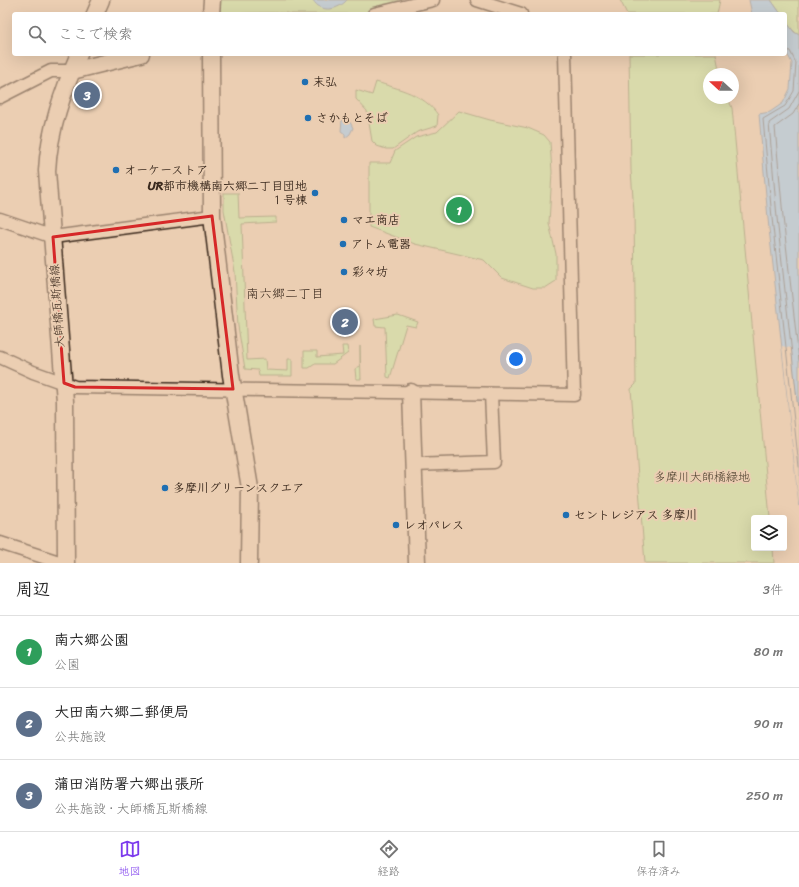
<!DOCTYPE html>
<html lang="ja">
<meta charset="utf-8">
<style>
:root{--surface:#fff;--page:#f6f6f6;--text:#222;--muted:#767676;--line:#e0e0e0;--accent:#7c3aed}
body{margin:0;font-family:Sriracha,"Klee One",sans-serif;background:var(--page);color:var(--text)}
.controls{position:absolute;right:12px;bottom:12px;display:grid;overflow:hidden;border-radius:4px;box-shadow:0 4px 16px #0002}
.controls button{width:36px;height:36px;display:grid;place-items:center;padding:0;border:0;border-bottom:1px solid var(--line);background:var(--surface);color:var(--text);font:20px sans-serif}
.compass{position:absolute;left:703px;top:68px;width:36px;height:36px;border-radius:50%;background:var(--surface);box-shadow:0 4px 16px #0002;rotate:291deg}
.you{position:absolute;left:516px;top:359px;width:14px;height:14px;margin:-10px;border:3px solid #fff;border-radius:50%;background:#1a73e8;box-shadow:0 0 0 6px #1a73e833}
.badge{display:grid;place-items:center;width:26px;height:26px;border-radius:50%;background:var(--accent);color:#fff;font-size:13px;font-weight:700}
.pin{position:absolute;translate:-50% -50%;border:2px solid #fff;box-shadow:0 1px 4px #0006}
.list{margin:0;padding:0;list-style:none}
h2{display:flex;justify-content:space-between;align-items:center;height:52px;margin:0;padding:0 16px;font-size:17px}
h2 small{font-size:13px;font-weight:400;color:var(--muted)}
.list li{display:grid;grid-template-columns:26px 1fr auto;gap:12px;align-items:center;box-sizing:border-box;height:72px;padding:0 16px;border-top:1px solid var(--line)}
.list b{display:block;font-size:15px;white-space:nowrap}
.list p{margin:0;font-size:13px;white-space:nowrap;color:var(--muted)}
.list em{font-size:13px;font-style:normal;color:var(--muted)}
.icon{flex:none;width:22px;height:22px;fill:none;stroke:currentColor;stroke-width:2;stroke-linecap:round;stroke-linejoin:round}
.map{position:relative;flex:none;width:799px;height:563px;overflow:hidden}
.search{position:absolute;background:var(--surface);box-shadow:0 4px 16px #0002;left:12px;right:12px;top:12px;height:44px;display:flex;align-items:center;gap:10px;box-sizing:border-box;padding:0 14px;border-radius:4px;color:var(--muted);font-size:15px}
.sheet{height:268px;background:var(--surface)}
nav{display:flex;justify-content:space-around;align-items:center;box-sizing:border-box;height:56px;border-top:1px solid var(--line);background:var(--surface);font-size:11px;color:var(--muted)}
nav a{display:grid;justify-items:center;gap:2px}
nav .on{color:var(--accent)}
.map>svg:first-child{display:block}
</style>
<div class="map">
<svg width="799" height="563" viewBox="0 0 799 563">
<rect width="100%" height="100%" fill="#ebceb2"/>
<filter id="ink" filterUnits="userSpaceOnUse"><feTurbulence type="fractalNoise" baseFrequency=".025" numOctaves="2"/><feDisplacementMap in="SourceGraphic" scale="8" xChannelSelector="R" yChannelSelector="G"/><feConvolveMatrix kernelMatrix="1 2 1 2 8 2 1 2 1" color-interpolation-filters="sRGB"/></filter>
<g filter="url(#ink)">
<g fill="#c4e9a3" stroke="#808a60">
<path d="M218,0H428L358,14H291C286,11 230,14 218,14Z"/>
<polygon points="620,0 720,0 717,14 627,14"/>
<path d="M771,0H799V35C792,31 785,22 785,14H781Z"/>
<polygon points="629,54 716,54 720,74 709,74 709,98 728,98 732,108 770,518 754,518 754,548 773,548 774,563 645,563 631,389 636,384 634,212 631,170"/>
<path d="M376,82C399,89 424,94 438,115L437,126L417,132L393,149H386L377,146L372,141L367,111L356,99V90L372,95Z"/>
<polygon points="459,111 490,120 528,128 544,135 550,142 552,172 549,223 556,254 556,281 545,288 533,288 502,278 484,260 415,244 369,227 369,163 390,163 395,151 416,137 437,132"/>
<polygon points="224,193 238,193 239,218 276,217 276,222 242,224 247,360 265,359 266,370 288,371 288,359 292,359 292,376 259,376 258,370 245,369 238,326 235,272 224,210"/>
<polygon points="398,315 418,322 416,327 406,325 390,378 387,377 385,327 375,326 374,319"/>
<polygon points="342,346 347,346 348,353 333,364 315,364 309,368 304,368 304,351 317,351 317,357 343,355"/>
<polygon points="360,346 361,379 356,379 355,369 360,366"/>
</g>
<g fill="#98c9f4" stroke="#73899e">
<path d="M313,0H347C338,10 321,14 313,0Z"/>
<polygon points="749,0 771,0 781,14 752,14"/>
<polygon points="785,20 794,32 799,35 799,506 768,219 759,114 770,112 783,103 790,89 792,63 785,50"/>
<polygon points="342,120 350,122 353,128 350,134 345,138 345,134 341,131"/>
</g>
<polygon fill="#ebceb2" points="782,346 791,348 799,423 799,506"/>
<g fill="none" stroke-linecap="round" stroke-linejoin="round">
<g stroke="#606a74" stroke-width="1">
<polyline points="785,49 790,51 796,63 794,91 785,106 763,119 772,218 799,467"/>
<polyline points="799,91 789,109 769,123 777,218 799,418"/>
<polyline points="799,104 793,114 775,127 783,217 799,360"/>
</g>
<defs>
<g id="minor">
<polyline points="477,0 521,14"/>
<polyline points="374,14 433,0"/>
<polyline points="0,97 51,71 72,71"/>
<polyline points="0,219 53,237 212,216"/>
<polyline points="0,357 33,372 75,387 574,395 565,54"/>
<polyline points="414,465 494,462 491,394"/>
<polyline points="0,543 62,563"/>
</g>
<g id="tertiary">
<polyline points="95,14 101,0"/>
<polyline points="211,14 212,0"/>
<polyline points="211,54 212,216 231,375 250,488 249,563"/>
<polyline points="72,71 141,54"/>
<polyline points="411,392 417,563"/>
<path d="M66,563L65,401L47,171C49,130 63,91 79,54"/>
</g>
</defs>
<use href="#minor" stroke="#3b2a1e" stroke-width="15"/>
<use href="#tertiary" stroke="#3b2a1e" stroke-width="19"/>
<use href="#minor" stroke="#ebceb2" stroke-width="12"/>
<use href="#tertiary" stroke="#ebceb2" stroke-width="16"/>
</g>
</g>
<path d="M0 0H799V563H0ZM212,216L233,389L75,387L64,383L53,237Z" fill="#ebceb2" fill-opacity=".55" fill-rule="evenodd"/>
<path fill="none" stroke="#d62828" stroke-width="3" stroke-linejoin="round" d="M212,216L233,389L75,387L64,383L53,237Z"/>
<g fill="#1f6fb2" stroke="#ebceb2" stroke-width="1.5">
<circle cx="305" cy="82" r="4"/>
<circle cx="308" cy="118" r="4"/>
<circle cx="116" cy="170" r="4"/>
<circle cx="315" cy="193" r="4"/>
<circle cx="344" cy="220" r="4"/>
<circle cx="343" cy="244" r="4"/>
<circle cx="344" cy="272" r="4"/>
<circle cx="165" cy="488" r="4"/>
<circle cx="566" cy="515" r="4"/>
<circle cx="396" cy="525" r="4"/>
</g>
<g text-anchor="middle" stroke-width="4" stroke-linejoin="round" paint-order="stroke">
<g font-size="12" font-weight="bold" fill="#3b2a1e" stroke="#ebceb2" text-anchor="start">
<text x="313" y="86">末弘</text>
<text x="316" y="122">さかもとそば</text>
<text x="124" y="174">オーケーストア</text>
<text x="307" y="190" text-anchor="end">UR都市機構南六郷二丁目団地<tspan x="307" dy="14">１号棟</tspan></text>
<text x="352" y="224">マエ商店</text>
<text x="351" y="248">アトム電器</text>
<text x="352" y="276">彩々坊</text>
<text x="173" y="492">多摩川グリーンスクエア</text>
<text x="574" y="519">セントレジアス 多摩川</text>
<text x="404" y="529">レオパレス</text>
</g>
<g font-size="12" fill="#3b2a1e" stroke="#ebceb2">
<text transform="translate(57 306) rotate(-94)" y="4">大師橋瓦斯橋線</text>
</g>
<g font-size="12" fill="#493d2b" stroke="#ebceb2">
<text x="702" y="481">多摩川大師橋緑地</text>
</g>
<g font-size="13" fill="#3b2a1e" stroke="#ebceb2">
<text x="285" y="298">南六郷二丁目</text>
</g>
</g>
</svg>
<div class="controls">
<button><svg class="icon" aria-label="layers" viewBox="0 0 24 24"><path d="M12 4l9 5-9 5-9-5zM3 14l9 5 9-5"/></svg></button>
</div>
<svg class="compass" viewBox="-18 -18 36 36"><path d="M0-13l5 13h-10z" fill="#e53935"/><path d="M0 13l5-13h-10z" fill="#767676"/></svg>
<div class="you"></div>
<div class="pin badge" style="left:459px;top:210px;background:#2e9e5b">1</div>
<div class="pin badge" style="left:345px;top:322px;background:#5c6f8a">2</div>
<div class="pin badge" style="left:87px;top:95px;background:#5c6f8a">3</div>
<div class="search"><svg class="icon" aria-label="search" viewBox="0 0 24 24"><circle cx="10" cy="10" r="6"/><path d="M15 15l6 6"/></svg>ここで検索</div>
</div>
<section class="sheet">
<h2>周辺<small>3件</small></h2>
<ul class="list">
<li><span class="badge" style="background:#2e9e5b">1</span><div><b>南六郷公園</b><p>公園</p></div><em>80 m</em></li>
<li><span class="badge" style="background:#5c6f8a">2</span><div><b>大田南六郷二郵便局</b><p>公共施設</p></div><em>90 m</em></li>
<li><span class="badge" style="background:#5c6f8a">3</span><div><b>蒲田消防署六郷出張所</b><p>公共施設 · 大師橋瓦斯橋線</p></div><em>250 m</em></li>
</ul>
</section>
<nav>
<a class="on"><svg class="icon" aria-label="map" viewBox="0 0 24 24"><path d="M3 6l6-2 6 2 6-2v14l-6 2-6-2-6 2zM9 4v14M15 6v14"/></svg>地図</a>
<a><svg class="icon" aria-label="directions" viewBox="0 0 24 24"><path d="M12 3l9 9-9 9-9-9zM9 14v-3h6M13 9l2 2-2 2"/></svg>経路</a>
<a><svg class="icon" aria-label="saved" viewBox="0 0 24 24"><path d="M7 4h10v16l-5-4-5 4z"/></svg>保存済み</a>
</nav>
